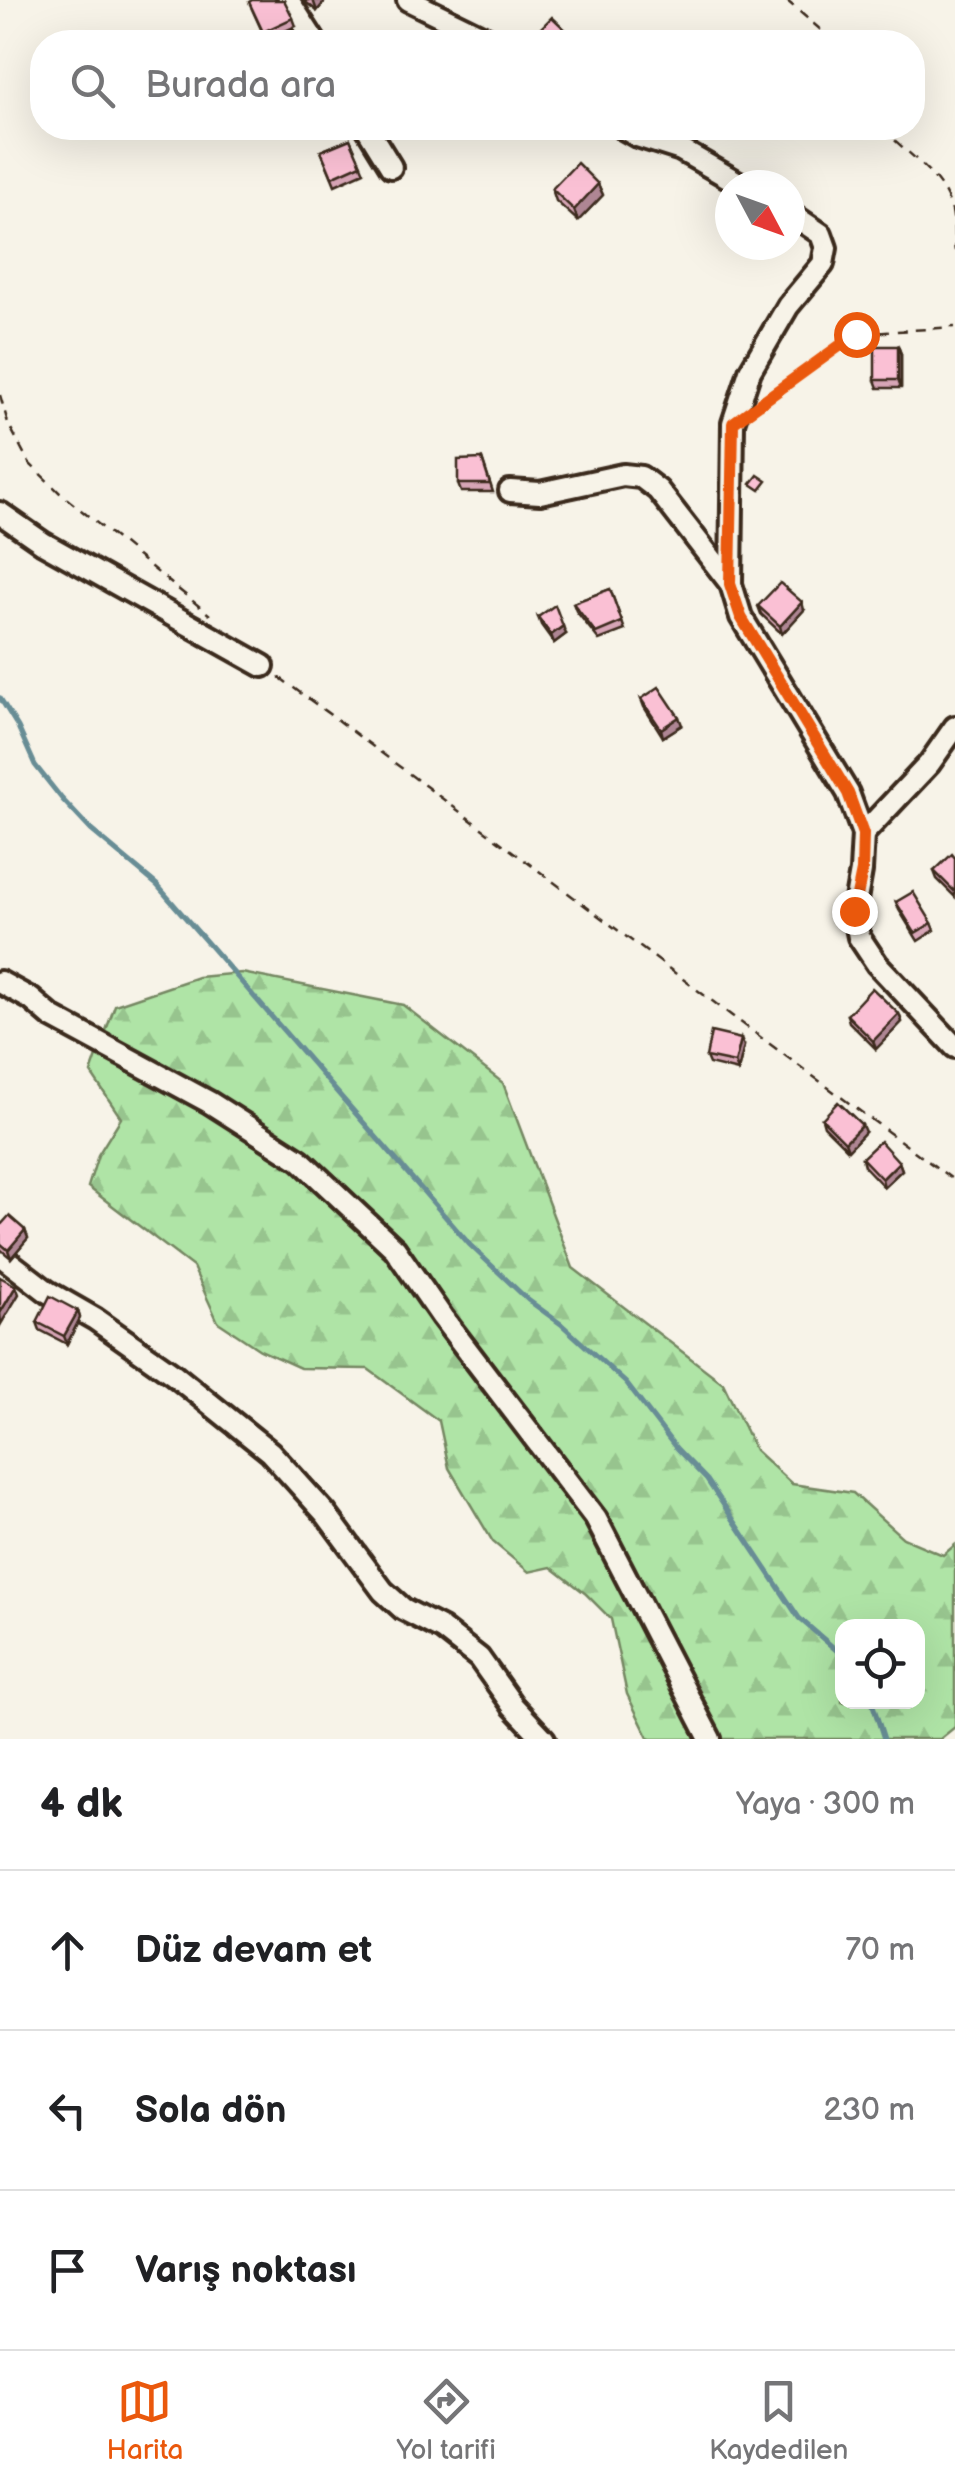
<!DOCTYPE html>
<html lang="tr">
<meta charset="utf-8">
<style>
:root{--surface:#fff;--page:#f6f6f6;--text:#202124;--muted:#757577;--line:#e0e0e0;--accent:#ea580c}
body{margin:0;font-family:"Balsamiq Sans",sans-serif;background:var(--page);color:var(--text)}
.controls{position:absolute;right:30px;bottom:30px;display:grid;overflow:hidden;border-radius:20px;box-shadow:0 10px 40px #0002}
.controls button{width:90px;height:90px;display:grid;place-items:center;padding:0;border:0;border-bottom:2px solid var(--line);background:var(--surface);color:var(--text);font:50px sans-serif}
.compass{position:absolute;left:715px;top:170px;width:90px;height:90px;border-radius:50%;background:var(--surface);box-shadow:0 10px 40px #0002;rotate:131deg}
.stop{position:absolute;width:30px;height:30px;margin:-22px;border:8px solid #ea580c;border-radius:50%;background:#fff}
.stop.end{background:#ea580c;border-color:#fff;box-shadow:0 2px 10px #0008}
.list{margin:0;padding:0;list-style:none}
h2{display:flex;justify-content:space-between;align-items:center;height:130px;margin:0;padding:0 40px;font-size:42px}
h2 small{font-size:32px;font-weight:400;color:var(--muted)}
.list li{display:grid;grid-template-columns:65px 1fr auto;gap:30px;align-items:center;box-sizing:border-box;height:160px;padding:0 40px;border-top:2px solid var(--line)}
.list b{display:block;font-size:38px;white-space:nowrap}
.list em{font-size:32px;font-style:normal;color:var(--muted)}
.icon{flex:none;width:55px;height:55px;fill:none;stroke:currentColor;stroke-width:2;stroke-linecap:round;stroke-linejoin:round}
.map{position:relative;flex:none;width:955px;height:1739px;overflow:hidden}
.search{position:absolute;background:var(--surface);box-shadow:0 10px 40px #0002;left:30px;right:30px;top:30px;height:110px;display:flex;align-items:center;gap:25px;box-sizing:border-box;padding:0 35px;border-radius:40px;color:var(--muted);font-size:38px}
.sheet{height:610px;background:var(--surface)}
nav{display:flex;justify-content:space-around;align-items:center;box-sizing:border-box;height:140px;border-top:2px solid var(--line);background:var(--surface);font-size:28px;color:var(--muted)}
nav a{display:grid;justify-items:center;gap:5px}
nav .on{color:var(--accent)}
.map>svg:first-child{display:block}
</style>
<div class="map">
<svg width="955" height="1739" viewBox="0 0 955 1739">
<defs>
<pattern id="forest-firs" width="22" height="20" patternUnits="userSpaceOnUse" patternTransform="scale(2.5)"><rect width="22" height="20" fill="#afe4a6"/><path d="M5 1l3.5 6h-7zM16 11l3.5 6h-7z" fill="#97c48e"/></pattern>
</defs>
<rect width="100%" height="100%" fill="#f7f3e8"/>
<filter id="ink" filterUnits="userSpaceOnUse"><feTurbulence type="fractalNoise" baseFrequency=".01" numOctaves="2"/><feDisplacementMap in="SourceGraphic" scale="20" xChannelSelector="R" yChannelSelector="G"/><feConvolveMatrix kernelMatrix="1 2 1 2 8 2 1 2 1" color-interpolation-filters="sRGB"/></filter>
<g filter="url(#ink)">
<path fill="url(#forest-firs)" stroke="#758762" stroke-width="2.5" fill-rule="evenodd" d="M242,973L403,1005L503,1083L573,1268L723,1383L755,1450L792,1484L853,1493L903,1538L943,1555L955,1545V1727L940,1739H649L627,1694L611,1619L586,1594L551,1567L529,1572L493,1542L449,1468L439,1421L368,1369L300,1368L260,1350L218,1322L193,1267L88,1187L98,1155L121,1118L91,1073L115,1005L198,977ZM842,1626H918V1702H842Z"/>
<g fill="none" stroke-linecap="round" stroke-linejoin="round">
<g stroke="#678d95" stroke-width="5">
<polyline points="0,698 18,727 35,765 62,799 91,830 157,885 470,1245 528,1300 561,1324 626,1383 676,1448 707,1480 799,1618 842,1655"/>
<polyline points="872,1702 884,1739"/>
</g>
<defs>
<g id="minor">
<polyline points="288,0 315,42"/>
<polyline points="408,0 494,42"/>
<polyline points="367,128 391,167"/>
<polyline points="623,128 637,136 681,150 742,185"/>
<polyline points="790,213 821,234 826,248 823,264 788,306 750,371 733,423 731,584 741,617 848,793 863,834 861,871 854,911 859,937 877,964 955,1047"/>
<polyline points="510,491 540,493 623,475 641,477 658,490 731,584"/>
<polyline points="0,513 43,543 263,666"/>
<polyline points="863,834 929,764 955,727"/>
<polyline points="0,982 31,999 52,1017 209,1102 300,1160 395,1249 442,1317 596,1519 710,1739"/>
<polyline points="0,1255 48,1292 95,1319 173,1374 270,1452 326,1514 383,1591 403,1609 442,1629 479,1658 513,1706 544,1739"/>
</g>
</defs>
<use href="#minor" stroke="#3b2a1e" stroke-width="28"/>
<g stroke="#3b2a1e" stroke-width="2.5" stroke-dasharray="10 8" stroke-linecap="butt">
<polyline points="786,0 822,31 829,42"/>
<path d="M882,128C907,154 942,174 952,211C955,224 953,238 955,251"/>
<polyline points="0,395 8,423 29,463 60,493 210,615"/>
<polyline points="758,405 856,334 955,327"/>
<path d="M279,677C505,844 728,1015 955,1181"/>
</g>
<use href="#minor" stroke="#f7f3e8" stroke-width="20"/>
</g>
<g fill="#d7a5b6" stroke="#3b2a1e" stroke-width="2.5">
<polygon points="303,0 326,0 317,11"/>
<polygon points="252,9 293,18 296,26 266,40"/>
<polygon points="350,139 364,172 335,185 321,151"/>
<polygon points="598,184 603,195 578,221 556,201 552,189"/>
<polygon points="898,346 901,354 901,388 878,388 875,380"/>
<polygon points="482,459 493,492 461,492 458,484"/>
<polygon points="610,589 625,630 599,640 576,611 573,603"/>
<polygon points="758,606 804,610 782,634 761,614"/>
<polygon points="538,617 566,634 554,643 541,625"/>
<polygon points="641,699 682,725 663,737 644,707"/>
<polygon points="955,858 955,897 937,879 934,871"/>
<polygon points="896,902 932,923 935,930 918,941 899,910"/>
<polygon points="899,1014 902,1022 876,1049 849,1022 847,1015"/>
<polygon points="744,1046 738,1071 709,1064 706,1057"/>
<polygon points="822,1119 865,1132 848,1150 824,1126"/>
<polygon points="862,1158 899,1162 902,1170 884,1187 864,1166"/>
<polygon points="0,1226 25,1230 28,1238 11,1258 0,1249"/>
<polygon points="78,1311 80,1318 67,1344 40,1330 37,1322"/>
</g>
<g fill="#af8694" stroke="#3b2a1e" stroke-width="2.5">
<polygon points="313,0 326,0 317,11"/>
<polygon points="598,184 603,195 578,221 574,210"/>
<polygon points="898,346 901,354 901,388 898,380"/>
<polygon points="802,602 804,610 782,634 780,626"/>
<polygon points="563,626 566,634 554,643 551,635"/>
<polygon points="679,717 682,725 663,737 661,729"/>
<polygon points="899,1014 902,1022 876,1049 873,1041"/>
<polygon points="741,1039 744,1046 738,1071 735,1063"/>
<polygon points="862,1125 865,1132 848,1150 845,1142"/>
<polygon points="899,1162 902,1170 884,1187 882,1179"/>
<polygon points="25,1230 28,1238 11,1258 8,1250"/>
<polygon points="16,1286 19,1294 1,1324 0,1313"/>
<polygon points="78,1311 80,1318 67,1344 64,1336"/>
</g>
<g fill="#fac0d4" stroke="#3b2a1e" stroke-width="2.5">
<polygon points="252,0 284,0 293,18 263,32 249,2"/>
<polygon points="552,17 573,37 572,42 540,42 533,36"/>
<polygon points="350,139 361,164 332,177 321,151"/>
<polygon points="577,163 598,184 574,210 552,189"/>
<rect x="875" y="346" width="23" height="34"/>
<polygon points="482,459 490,484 458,484 458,460"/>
<polygon points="758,475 767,481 760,490 751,484"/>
<polygon points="780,583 802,602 780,626 758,606"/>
<polygon points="610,589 622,622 596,633 573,603"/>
<polygon points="555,605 563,626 551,635 538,617"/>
<polygon points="659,687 679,717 661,729 641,699"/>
<polygon points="952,854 955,858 955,892 934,871"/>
<polygon points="913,892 932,923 915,933 896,902"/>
<polygon points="872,988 899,1014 873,1041 847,1015"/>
<polygon points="711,1032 741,1039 735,1063 706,1057"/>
<polygon points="838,1102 862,1125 845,1142 822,1119"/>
<polygon points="880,1141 899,1162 882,1179 862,1158"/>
<polygon points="9,1216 25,1230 8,1250 0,1243 0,1226"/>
<polygon points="0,1277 16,1286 0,1313"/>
<polygon points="50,1296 78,1311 64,1336 37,1322"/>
</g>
</g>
<g fill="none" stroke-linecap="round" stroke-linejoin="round" filter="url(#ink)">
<polyline stroke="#ea580c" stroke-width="12" points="854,911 862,871 863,834 848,793 741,617 730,584 733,423 856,334"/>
</g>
</svg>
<div class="controls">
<button><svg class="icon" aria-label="locate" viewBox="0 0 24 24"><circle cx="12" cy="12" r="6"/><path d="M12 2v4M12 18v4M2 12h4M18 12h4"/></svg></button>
</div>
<svg class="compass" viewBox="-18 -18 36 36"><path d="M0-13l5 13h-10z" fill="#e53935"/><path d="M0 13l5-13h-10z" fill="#757577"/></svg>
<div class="stop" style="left:856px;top:334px"></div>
<div class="stop end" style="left:854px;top:911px"></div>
<div class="search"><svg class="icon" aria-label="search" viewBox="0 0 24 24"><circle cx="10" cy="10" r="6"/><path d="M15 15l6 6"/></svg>Burada ara</div>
</div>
<section class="sheet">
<h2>4 dk<small>Yaya · 300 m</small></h2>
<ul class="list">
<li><svg class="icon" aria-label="ahead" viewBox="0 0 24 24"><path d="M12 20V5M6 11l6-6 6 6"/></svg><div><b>Düz devam et</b></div><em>70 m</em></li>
<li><svg class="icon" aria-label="left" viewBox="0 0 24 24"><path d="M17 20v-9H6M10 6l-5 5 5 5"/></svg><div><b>Sola dön</b></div><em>230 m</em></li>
<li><svg class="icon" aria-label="arrive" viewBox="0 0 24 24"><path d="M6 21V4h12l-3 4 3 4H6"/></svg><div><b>Varış noktası</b></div></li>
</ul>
</section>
<nav>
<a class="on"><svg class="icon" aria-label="map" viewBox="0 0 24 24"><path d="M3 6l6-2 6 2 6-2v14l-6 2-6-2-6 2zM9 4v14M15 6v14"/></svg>Harita</a>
<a><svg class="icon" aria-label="directions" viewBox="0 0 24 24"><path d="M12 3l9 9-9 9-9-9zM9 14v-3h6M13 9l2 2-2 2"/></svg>Yol tarifi</a>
<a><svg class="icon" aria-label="saved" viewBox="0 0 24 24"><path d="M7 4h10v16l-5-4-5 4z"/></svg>Kaydedilen</a>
</nav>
